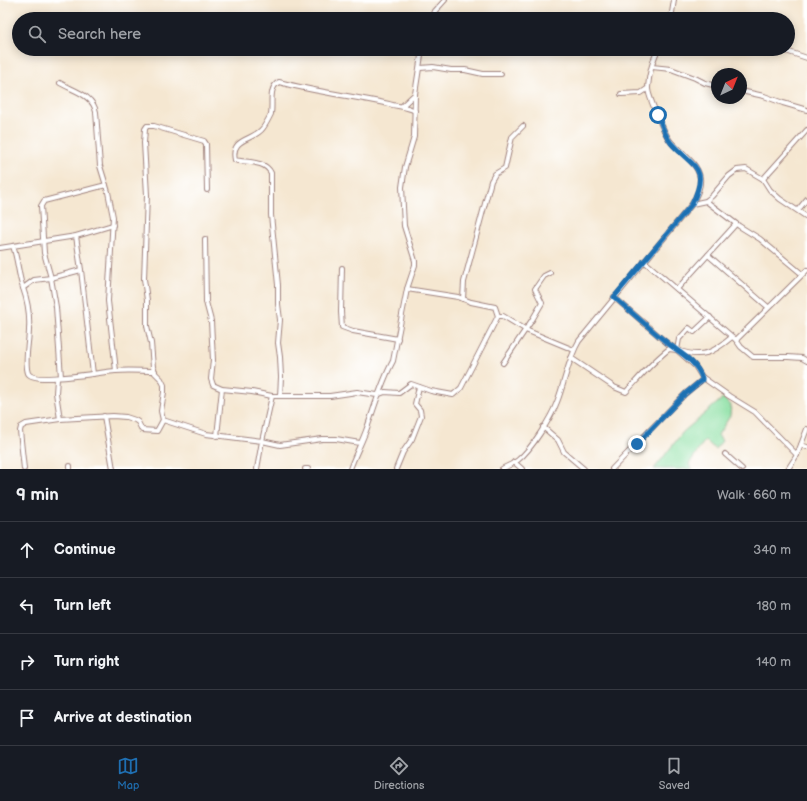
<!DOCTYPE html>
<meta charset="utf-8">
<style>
:root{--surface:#171b24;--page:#242831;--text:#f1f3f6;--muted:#9ea1a6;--line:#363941;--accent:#1f6fb2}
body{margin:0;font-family:"Balsamiq Sans",sans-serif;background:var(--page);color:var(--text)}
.compass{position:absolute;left:711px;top:68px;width:36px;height:36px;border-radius:50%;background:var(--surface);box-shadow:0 2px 10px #0003;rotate:43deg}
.stop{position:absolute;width:12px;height:12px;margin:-9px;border:3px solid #1f6fb2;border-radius:50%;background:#fff}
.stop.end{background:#1f6fb2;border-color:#fff;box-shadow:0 1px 4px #0008}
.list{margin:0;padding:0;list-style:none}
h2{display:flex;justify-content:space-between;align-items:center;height:52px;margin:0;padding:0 16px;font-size:17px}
h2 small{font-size:13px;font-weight:400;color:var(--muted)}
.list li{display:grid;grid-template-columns:26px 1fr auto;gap:12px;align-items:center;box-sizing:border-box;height:56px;padding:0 16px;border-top:1px solid var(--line)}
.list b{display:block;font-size:15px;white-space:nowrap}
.list em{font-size:13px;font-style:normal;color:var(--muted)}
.icon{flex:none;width:22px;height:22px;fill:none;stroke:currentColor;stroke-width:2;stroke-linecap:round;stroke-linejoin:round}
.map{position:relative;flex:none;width:807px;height:469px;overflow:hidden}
.search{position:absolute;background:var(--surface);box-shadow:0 2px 10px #0003;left:12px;right:12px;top:12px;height:44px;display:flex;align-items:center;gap:10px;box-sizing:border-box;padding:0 14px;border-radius:22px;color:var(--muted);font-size:15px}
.sheet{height:276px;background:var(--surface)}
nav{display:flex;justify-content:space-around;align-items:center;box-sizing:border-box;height:56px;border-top:1px solid var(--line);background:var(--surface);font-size:11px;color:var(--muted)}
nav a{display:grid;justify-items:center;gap:2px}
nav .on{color:var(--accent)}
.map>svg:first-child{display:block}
</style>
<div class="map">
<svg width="807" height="469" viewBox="0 0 807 469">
<rect width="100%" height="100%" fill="#fff"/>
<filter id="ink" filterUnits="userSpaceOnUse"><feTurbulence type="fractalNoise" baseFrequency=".025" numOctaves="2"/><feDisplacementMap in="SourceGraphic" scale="8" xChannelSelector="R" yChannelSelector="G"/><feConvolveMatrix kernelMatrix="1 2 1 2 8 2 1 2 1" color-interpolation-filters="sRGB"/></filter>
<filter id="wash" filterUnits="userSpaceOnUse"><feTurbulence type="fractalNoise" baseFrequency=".012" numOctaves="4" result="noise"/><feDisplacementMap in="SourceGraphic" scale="16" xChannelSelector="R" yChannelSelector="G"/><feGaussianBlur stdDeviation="0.9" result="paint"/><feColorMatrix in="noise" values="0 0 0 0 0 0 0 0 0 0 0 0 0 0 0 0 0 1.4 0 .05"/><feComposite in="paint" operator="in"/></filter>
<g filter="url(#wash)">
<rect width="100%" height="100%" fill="#f5e7d1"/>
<polygon fill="#8adfa2" stroke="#6a7f66" points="723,398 731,405 730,416 718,435 722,441 715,449 705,440 689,464 691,469 654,469 683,432"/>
</g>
<g filter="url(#ink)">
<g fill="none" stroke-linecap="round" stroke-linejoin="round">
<defs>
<g id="street">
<polyline points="432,19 435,11 445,0"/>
<polyline points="671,19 674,0"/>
<polyline points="780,49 807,58"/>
<polyline points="652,67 671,69 695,78 705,83 717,86"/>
<polyline points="420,68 433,67 451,70 465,70 483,74 501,74"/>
<path d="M60,83C74,91 93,95 96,112L100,166L108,192L113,217L108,301L116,371"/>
<polyline points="741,91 764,96 783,103 807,110"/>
<polyline points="621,94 641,93 647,89"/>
<polyline points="402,106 415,94"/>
<polyline points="763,179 807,130"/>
<polyline points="207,190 206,144 204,141 154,126 147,126 145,129 144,143 147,195 144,279 147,300 147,326 151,343 153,367 155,373 161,379 164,385 164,392 161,411 163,420 206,434 262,441 257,469"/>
<polyline points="706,201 739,226 760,239 802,274"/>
<polyline points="692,204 706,201 712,196 729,176 737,170 746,169 763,179 770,190 780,199 807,217"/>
<polyline points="798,210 807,199"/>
<path d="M76,236L81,270L51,278L34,280L23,288C28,302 30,316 29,330C29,342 24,362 28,373C32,385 102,372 115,371C128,370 141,371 155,371"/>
<polyline points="205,239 206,302 211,321 213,360 211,379 213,385 222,389 252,392 272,396"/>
<path d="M13,246C18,260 18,274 23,288"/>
<polyline points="0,248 76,236 113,225"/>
<polyline points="708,255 768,307"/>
<polyline points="644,261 736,340 807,270"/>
<polyline points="342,268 341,312 342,327 353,331 398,339"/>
<polyline points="81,270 93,374"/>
<polyline points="407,289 458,297 471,302 495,307 498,316 503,316 528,331 574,350"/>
<polyline points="677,289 736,224"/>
<polyline points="463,299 464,282 491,181 495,174 505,168 512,137 523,126"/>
<path d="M732,337C713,353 702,359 677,350L695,366L702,377L729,396L755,412L797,455"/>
<polyline points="736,340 741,347 753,357 788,357 802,358 807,361"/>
<polyline points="677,350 679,339 689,328 694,332 710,317"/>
<path d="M571,358L614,387L626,392C640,377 652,362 669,349L677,350L667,343L614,297"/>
<polyline points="503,363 532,320 542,303 535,289 544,276 550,273"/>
<polyline points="61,377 56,307 51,278 44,253 41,206 44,201 106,185"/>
<polyline points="57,379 56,393 60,419"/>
<polyline points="280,396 330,396 357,392 377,395 385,392 399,393 411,384 431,391 453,395 461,388 498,316"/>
<polyline points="104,416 113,469"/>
<polyline points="543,427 558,440 564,452 584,469"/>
<polyline points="217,436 222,389"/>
<path d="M360,443L336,439H322L280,445L262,441L272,396H280L281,377L280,357L278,343L280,320L278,304V285L271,215V173C265,160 246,163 235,160C230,137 254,141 263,128C266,124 269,118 271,114C273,103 268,88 279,82C315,92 352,96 389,104C398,107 406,106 415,111"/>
<polyline points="801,445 807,447"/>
<polyline points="725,454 742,469"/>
<polyline points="514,462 522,469"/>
<polyline points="70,466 70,469"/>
<polyline points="24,469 20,431 21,427 26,424 60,419 113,416 126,417 135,420 138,422 142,430 157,431 163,420"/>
<polyline points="305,469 308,469"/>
<path d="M350,469C355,455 362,442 367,428C375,406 381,383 393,361L407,289L415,265V261L404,226L402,187L405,167L414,137L415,94L422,49"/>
<polyline points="396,469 403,452 412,439 421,416 420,410 415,404 419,387"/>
<path d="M502,469C507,466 513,464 518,460C531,450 551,418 557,402C565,382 568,359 579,341L692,204C696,196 701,188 700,178C698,163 681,153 672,143C666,138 647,94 648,87C649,75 653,60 658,49"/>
<polyline points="612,469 685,394 702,380 702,377"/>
<polyline points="788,469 797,455 807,429"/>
</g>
</defs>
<use href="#street" stroke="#a0837e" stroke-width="6"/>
<use href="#street" stroke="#fff" stroke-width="4"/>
</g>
</g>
<g fill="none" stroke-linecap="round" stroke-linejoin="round" filter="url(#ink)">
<path stroke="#1f6fb2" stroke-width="5" d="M637,444L685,394L702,380V378C696,360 678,352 665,341C648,327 631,312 614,297L692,204C710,166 693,168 671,143C665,135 661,124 658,115"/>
</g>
</svg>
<svg class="compass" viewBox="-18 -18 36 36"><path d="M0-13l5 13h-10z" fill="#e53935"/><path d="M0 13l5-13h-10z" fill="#9ea1a6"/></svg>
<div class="stop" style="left:658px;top:115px"></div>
<div class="stop end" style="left:637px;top:444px"></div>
<div class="search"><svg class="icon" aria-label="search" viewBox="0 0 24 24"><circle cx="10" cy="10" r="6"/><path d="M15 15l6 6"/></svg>Search here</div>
</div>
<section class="sheet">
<h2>9 min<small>Walk · 660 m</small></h2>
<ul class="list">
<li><svg class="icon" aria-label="ahead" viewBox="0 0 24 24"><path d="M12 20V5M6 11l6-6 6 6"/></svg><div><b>Continue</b></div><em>340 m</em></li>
<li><svg class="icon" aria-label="left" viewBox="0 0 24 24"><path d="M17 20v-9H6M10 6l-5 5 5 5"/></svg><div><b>Turn left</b></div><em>180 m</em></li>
<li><svg class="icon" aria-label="right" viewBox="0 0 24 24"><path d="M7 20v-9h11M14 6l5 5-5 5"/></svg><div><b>Turn right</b></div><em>140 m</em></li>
<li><svg class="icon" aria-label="arrive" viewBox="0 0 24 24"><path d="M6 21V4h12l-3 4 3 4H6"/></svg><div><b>Arrive at destination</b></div></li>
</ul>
</section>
<nav>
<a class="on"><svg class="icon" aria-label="map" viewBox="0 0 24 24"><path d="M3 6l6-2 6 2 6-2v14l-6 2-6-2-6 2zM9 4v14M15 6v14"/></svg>Map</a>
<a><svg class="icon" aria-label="directions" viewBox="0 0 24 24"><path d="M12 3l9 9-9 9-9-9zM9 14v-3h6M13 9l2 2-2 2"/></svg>Directions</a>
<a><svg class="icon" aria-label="saved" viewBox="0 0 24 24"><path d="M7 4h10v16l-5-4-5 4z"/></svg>Saved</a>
</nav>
